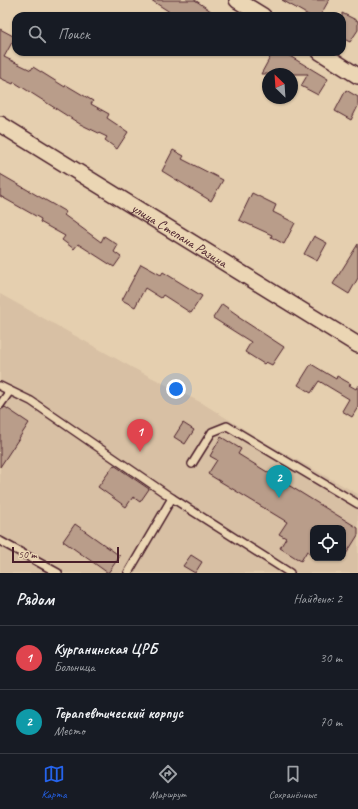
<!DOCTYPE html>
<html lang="ru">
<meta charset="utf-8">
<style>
:root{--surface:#171b24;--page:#242831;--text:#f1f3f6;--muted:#9ea1a6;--line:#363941;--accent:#2563eb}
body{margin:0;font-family:Caveat,sans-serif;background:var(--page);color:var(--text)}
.controls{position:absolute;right:12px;bottom:12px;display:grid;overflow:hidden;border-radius:8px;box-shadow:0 1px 3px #0004}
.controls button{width:36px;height:36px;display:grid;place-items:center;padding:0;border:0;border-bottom:1px solid var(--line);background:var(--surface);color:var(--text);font:20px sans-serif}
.compass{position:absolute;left:262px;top:68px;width:36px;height:36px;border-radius:50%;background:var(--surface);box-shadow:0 1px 3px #0004;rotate:335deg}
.scale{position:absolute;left:12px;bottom:10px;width:107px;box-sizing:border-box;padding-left:4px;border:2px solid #4a1f2b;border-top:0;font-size:11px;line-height:14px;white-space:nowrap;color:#4a1f2b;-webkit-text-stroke:3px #ebd6b4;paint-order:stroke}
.you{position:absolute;left:176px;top:389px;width:14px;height:14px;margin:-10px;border:3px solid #fff;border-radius:50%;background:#1a73e8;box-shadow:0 0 0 6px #1a73e833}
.badge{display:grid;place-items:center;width:26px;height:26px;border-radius:50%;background:var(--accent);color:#fff;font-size:13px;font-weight:700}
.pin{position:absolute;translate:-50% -33px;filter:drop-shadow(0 1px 2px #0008)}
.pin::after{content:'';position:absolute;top:21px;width:14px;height:12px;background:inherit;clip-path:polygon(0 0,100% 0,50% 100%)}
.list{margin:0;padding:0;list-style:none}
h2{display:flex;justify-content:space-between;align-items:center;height:52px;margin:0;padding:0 16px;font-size:17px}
h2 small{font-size:13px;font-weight:400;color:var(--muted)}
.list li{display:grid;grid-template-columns:26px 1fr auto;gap:12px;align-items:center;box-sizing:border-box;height:64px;padding:0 16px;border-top:1px solid var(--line)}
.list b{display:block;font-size:15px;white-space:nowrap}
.list p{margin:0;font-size:13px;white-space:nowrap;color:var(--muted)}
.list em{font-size:13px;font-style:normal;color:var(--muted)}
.icon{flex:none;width:22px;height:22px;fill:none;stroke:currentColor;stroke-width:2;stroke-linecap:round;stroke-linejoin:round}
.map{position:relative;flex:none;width:358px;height:573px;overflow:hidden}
.search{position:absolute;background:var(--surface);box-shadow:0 1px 3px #0004;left:12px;right:12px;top:12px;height:44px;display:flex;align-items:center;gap:10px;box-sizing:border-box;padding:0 14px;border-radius:12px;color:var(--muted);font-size:15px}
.sheet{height:180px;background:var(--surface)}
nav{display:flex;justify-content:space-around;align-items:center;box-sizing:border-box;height:56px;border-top:1px solid var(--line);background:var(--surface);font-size:11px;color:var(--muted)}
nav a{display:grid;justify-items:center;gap:2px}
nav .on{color:var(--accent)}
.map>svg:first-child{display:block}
</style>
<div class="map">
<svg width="358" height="573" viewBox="0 0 358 573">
<rect width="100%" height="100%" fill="#e5cfaf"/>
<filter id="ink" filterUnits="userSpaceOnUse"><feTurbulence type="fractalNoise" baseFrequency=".025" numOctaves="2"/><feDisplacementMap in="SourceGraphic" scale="8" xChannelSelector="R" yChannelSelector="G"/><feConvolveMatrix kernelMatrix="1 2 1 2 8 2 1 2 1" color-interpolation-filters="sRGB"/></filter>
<g filter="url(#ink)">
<path fill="#d8c0a4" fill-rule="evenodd" d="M0,294L133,368L202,403L263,441L358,494V573H0ZM313,528H343V558H313Z"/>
<g fill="#b99d8a" stroke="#4a1f2b">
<polygon points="151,0 195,0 218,16 176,16"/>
<polygon points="282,0 329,0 320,16 310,16"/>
<polygon points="342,13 358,21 358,30 350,42 342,38"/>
<polygon points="0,29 15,37 4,57 31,70 33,67 65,87 66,85 93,101 91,104 109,114 107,118 128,132 117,149 105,140 107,137 80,124 14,82 13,84 0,78"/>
<polygon points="273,52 283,52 328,79 318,95 301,86 308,74 261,74"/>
<polygon points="346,90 358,97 358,106 351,120 335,111"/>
<polygon points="173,150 184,156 182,159 223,180 211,201 162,171"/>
<polygon points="0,174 66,212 64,215 101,242 104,236 118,245 114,252 121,257 114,267 78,244 74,249 62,240 65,236 40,222 41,219 0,196"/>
<polygon points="252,193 276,205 273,212 295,223 284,244 271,237 272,235 239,220"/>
<polygon points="314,236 327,243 317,261 304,254"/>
<polygon points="358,244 358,278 349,294 333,284"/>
<polygon points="141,264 161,275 163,272 202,296 191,313 163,295 161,298 145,288 135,307 122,300"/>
<polygon points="222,304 239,316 238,317 284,347 272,365 266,362 264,364 245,352 251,342 213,318"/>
<polygon points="311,364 336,379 337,376 351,384 349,385 356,389 358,385 358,407 352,417 342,411 349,399 319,381 311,393 298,385"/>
<polygon points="5,407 29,423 0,467 0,410"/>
<polygon points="183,423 194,430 185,444 174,437"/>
<polygon points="221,437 241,449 238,454 358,528 358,535 343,559 343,528 313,528 313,555 307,551 301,561 280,548 286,538 279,534 287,522 208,474 217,460 210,456"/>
<polygon points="114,465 149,489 140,502 133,497 126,507 98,487"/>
<polygon points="75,524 120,556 108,573 63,541"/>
<polygon points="191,555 202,562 195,573 183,566"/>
</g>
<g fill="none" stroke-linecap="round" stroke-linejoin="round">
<defs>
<g id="service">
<polyline points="0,386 31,401 172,498 290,573"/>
<polyline points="0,405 10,391"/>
<polyline points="192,464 212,432 227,426 358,504"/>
<polyline points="0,541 58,573"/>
<polyline points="128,573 172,498"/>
</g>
<g id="minor">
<polyline points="237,0 263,16"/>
<polyline points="320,52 358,76"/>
<path id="s1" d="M0,124L358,345"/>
</g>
</defs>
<use href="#service" stroke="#4a1f2b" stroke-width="10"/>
<use href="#minor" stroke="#4a1f2b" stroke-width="18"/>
<use href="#service" stroke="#ebd6b4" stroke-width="7"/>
<use href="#minor" stroke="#ebd6b4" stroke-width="15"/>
</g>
</g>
<g text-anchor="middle" stroke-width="3" stroke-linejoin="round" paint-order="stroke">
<g font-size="14" fill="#4a1f2b" stroke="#ebd6b4">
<text dy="5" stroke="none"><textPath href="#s1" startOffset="211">улица Степана Разина</textPath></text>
</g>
</g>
</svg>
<div class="controls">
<button><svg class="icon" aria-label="locate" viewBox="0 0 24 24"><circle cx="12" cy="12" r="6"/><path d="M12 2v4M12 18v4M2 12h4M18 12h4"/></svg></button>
</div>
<svg class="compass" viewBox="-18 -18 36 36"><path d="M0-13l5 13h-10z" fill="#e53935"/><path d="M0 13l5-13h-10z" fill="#9ea1a6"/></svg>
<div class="scale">50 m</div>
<div class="you"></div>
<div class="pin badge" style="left:140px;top:452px;background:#e0444e">1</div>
<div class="pin badge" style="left:279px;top:498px;background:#0f9aa8">2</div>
<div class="search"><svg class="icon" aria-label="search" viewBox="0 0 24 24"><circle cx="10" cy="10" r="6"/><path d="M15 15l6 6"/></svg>Поиск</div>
</div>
<section class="sheet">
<h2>Рядом<small>Найдено: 2</small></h2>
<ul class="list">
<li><span class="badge" style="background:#e0444e">1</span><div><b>Курганинская ЦРБ</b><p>Больница</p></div><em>30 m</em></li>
<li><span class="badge" style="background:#0f9aa8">2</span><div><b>Терапевтический корпус</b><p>Место</p></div><em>70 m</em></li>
</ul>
</section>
<nav>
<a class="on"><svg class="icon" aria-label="map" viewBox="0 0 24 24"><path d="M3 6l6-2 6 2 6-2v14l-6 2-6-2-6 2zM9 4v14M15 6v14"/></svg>Карта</a>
<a><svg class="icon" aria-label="directions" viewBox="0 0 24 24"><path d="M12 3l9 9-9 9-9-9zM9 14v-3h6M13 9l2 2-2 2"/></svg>Маршрут</a>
<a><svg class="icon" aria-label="saved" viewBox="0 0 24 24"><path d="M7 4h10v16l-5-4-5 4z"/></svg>Сохранённые</a>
</nav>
